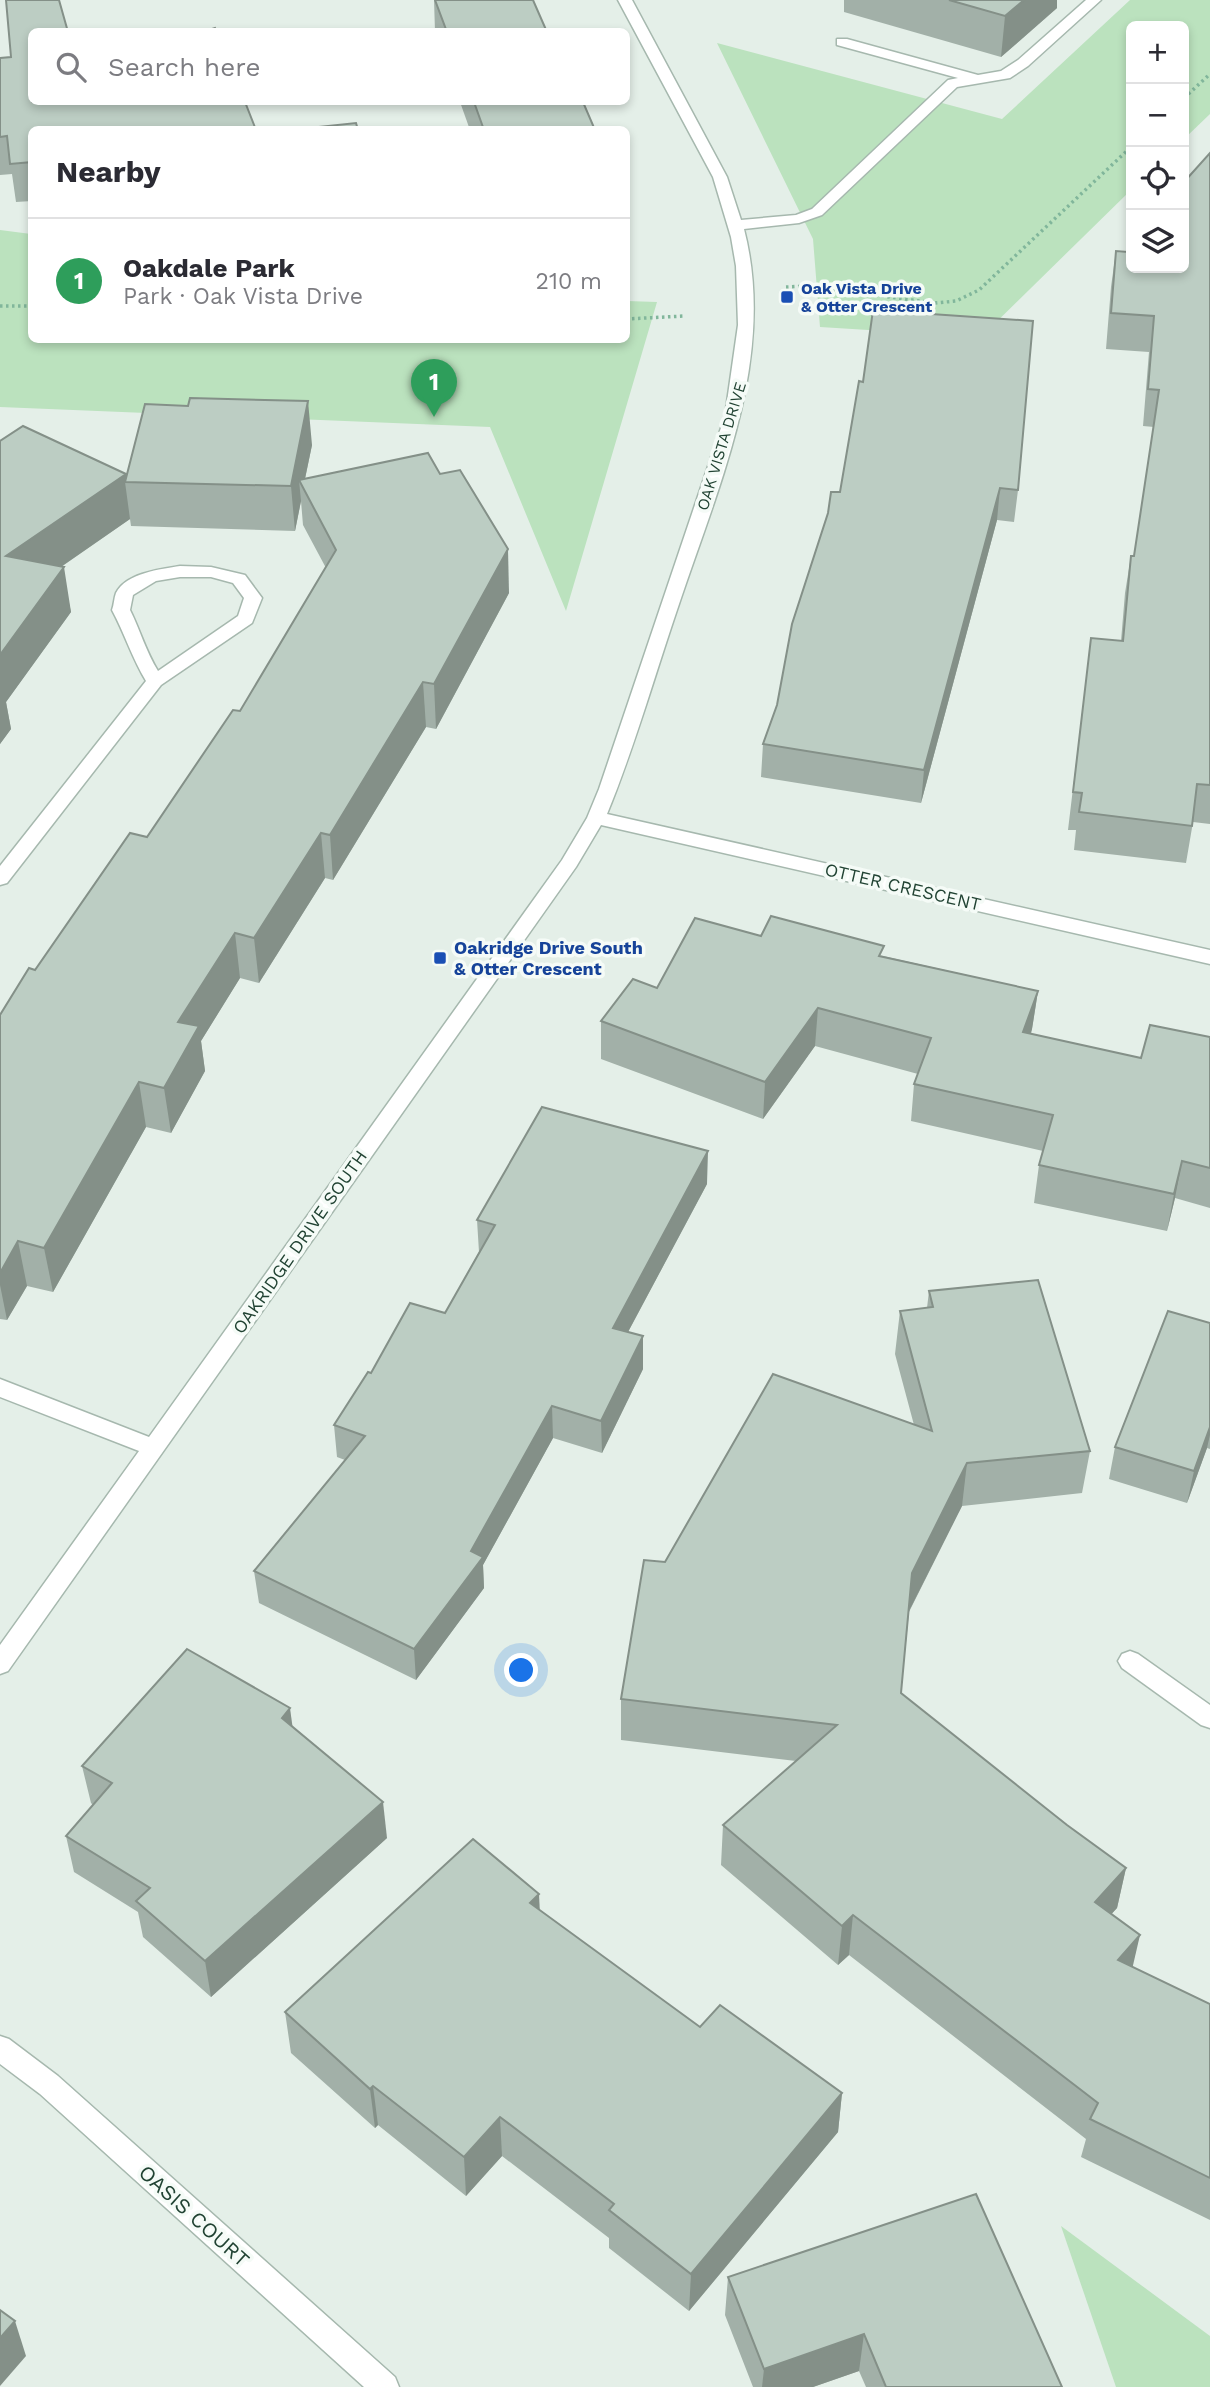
<!DOCTYPE html>
<meta charset="utf-8">
<style>
:root{--surface:#fff;--page:#f2f2f3;--text:#2b2b33;--muted:#7c7c81;--line:#e1e1e2;--accent:#d93025}
body{margin:0;font-family:"Work Sans",sans-serif;background:var(--page);color:var(--text)}
.controls{position:absolute;right:21px;top:21px;display:grid;overflow:hidden;border-radius:10px;box-shadow:0 4px 10px #0003}
.controls button{width:63px;height:63px;display:grid;place-items:center;padding:0;border:0;border-bottom:2px solid var(--line);background:var(--surface);color:var(--text);font:35px sans-serif}
.you{position:absolute;left:522px;top:1671px;width:24px;height:24px;margin:-18px;border:5px solid #fff;border-radius:50%;background:#1a73e8;box-shadow:0 0 0 10px #1a73e833}
.badge{display:grid;place-items:center;width:46px;height:46px;border-radius:50%;background:var(--accent);color:#fff;font-size:23px;font-weight:700}
.pin{position:absolute;translate:-50% -58px;filter:drop-shadow(0 2px 4px #0008)}
.pin::after{content:'';position:absolute;top:37px;width:24px;height:21px;background:inherit;clip-path:polygon(0 0,100% 0,50% 100%)}
.list{margin:0;padding:0;list-style:none}
h2{display:flex;justify-content:space-between;align-items:center;height:91px;margin:0;padding:0 28px;font-size:30px}
h2 small{font-size:23px;font-weight:400;color:var(--muted)}
.list li{display:grid;grid-template-columns:46px 1fr auto;gap:21px;align-items:center;box-sizing:border-box;height:126px;padding:0 28px;border-top:2px solid var(--line)}
.list b{display:block;font-size:26px;white-space:nowrap}
.list p{margin:0;font-size:23px;white-space:nowrap;color:var(--muted)}
.list em{font-size:23px;font-style:normal;color:var(--muted)}
.icon{flex:none;width:38px;height:38px;fill:none;stroke:currentColor;stroke-width:2;stroke-linecap:round;stroke-linejoin:round}
.map{position:relative;flex:none;width:1210px;height:2387px;overflow:hidden}
.search{position:absolute;background:var(--surface);box-shadow:0 4px 10px #0003;left:28px;top:28px;width:602px;height:77px;display:flex;align-items:center;gap:18px;box-sizing:border-box;padding:0 24px;border-radius:10px;color:var(--muted);font-size:26px}
.panel{position:absolute;background:var(--surface);box-shadow:0 4px 10px #0003;left:28px;top:126px;width:602px;height:217px;border-radius:10px}
.map>svg:first-child{display:block}
</style>
<div class="map">
<svg width="1210" height="2387" viewBox="0 0 1210 2387">
<rect width="100%" height="100%" fill="#e4efe8"/>
<g fill="#bbe2be">
<polygon points="1130,0 1210,0 1210,114 1184,139 1184,26 1131,26 1131,190 981,337 820,327 813,239 717,43 1002,119"/>
<polygon points="0,230 31,234 32,340 626,340 627,301 657,302 566,611 490,427 0,407"/>
<polygon points="1061,2226 1210,2336 1210,2387 1116,2387"/>
</g>
<g fill="none" stroke-linecap="round" stroke-linejoin="round">
<defs>
<g id="minor">
<path d="M618,0H632L727,177L741,220L796,215L812,209L948,80L958,78L837,45V39H847L978,75L1001,71L1018,60L1086,0H1101L1028,66L1010,78L957,87L822,215L799,223L744,229C777,357 719,484 679,604C655,674 635,746 607,814L1210,950V964L601,825L576,867L8,1671L0,1674V1645L139,1451L0,1397V1379L149,1437L562,860L587,818L599,789L725,416L738,325L736,266L731,237L713,177Z"/>
<path d="M180,566L211,567L245,575L262,598L252,623L161,685L7,883L0,885V866L146,681C132,658 125,634 112,610C114,605 114,598 116,593C126,573 161,569 180,566ZM180,577H211L233,583L244,598L238,616L158,671C146,652 140,630 130,610L133,595L156,581Z"/>
<polygon points="1130,1651 1138,1654 1210,1705 1210,1728 1201,1725 1122,1668 1118,1661 1122,1654"/>
<polygon points="0,2036 9,2039 58,2076 395,2377 399,2387 364,2387 40,2094 0,2064"/>
</g>
</defs>
<use href="#minor" stroke="#a6b8ae" stroke-width="3"/>
<g stroke="#81b69b" stroke-width="3.5" stroke-dasharray="2.5 3.5" stroke-linecap="butt">
<polyline points="1184,98 1210,74"/>
<polyline points="786,287 807,286 935,303 956,301 979,290 1131,147"/>
<polyline points="0,306 32,306"/>
<polyline points="626,319 684,316"/>
<polyline points="427,340 460,340"/>
</g>
<use href="#minor" fill="#fff" fill-rule="evenodd"/>
</g>
<g fill="#a2b0a8">
<polygon points="434,0 533,0 547,32 435,32"/>
<polygon points="844,0 1057,0 1057,8 1001,57 844,12"/>
<polygon points="0,58 32,130 32,201 16,202 12,174 0,175"/>
<polygon points="460,102 583,102 595,130 470,130"/>
<polygon points="1210,153 1210,824 1193,822 1186,863 1074,850 1076,830 1068,830 1091,638 1121,641 1125,593 1131,556 1134,556 1154,427 1143,426 1149,352 1106,349 1111,287 1116,251 1131,268"/>
<polygon points="626,237 628,243 628,286 626,286"/>
<polygon points="863,382 1018,490 1014,522 997,520 921,803 761,777 763,744 777,705 840,492"/>
<polygon points="0,441 126,474 127,476 312,445 305,479 509,593 436,729 426,727 333,880 325,878 259,983 240,978 201,1041 205,1071 171,1133 146,1127 53,1292 27,1286 7,1320 0,1319 0,1015 35,970 147,837 240,711 326,568 303,525 301,501 295,531 131,526 130,519 61,567 71,612 6,702 11,729 0,744"/>
<polygon points="761,936 883,956 1038,991 1032,1029 1031,1034 1141,1058 1210,1037 1210,1208 1175,1198 1167,1231 1034,1203 1039,1165 1043,1151 911,1121 914,1084 918,1074 815,1046 763,1119 601,1059 601,1021 657,988"/>
<polygon points="707,1184 628,1332 643,1336 643,1369 602,1453 553,1438 483,1565 484,1588 416,1680 259,1603 254,1571 345,1460 337,1457 334,1425 371,1373 445,1313 479,1252 477,1220"/>
<polygon points="929,1291 1090,1451 1082,1493 962,1506 909,1612 901,1693 1067,1825 1126,1868 1117,1908 1111,1914 1133,1967 1210,2004 1210,2220 1081,2157 1086,2139 849,1955 838,1965 721,1865 723,1825 796,1761 621,1740 621,1699 665,1562 914,1425 895,1354 900,1311 927,1308"/>
<polygon points="1210,1323 1210,1449 1207,1448 1187,1503 1109,1479 1115,1447"/>
<polygon points="293,1728 387,1838 211,1997 143,1937 138,1912 74,1872 66,1836 93,1805 91,1803 82,1766"/>
<polygon points="540,1910 700,2027 842,2093 838,2132 689,2311 609,2248 609,2238 502,2156 466,2196 378,2125 375,2128 291,2053 285,2012"/>
<polygon points="728,2277 1062,2387 866,2387 859,2371 813,2387 753,2387 725,2315"/>
</g>
<g fill="#849088">
<polygon points="1024,0 1057,0 1057,8 1001,57 1005,16"/>
<polygon points="308,401 312,445 303,488 299,480 301,501 295,531 291,486"/>
<polygon points="126,474 127,482 125,482 130,519 13,600 6,556"/>
<polygon points="1000,488 997,520 921,803 924,770"/>
<polygon points="508,549 509,593 436,729 434,684"/>
<polygon points="64,567 71,612 6,702 11,729 0,744 0,655"/>
<polygon points="423,682 426,727 333,880 330,835"/>
<polygon points="321,833 325,878 259,983 254,938"/>
<polygon points="235,933 240,978 201,1041 205,1071 171,1133 164,1088 178,1022"/>
<polygon points="1038,991 1032,1029 1018,1070 1023,1032"/>
<polygon points="818,1008 815,1046 763,1119 765,1082"/>
<polygon points="139,1082 146,1127 53,1292 44,1248"/>
<polygon points="708,1151 707,1184 613,1360 613,1328"/>
<polygon points="1182,1161 1175,1198 1167,1231 1174,1194"/>
<polygon points="18,1241 27,1286 7,1320 0,1285 0,1273"/>
<polygon points="643,1336 643,1369 602,1453 601,1421"/>
<polygon points="552,1406 553,1438 483,1565 484,1588 416,1680 414,1649 471,1551"/>
<polygon points="1210,1427 1210,1435 1207,1448 1187,1503 1194,1471"/>
<polygon points="967,1463 962,1506 907,1615 912,1573"/>
<polygon points="290,1708 295,1745 282,1718"/>
<polygon points="383,1802 387,1838 211,1997 205,1961"/>
<polygon points="1126,1868 1117,1908 1086,1942 1095,1902"/>
<polygon points="539,1894 541,1935 530,1903"/>
<polygon points="853,1915 849,1955 838,1965 842,1926"/>
<polygon points="1140,1935 1131,1974 1118,1960"/>
<polygon points="373,2086 378,2125 375,2128 370,2089"/>
<polygon points="842,2093 838,2132 689,2311 691,2274"/>
<polygon points="500,2117 502,2156 466,2196 464,2157"/>
<polygon points="15,2321 26,2356 0,2386 0,2338"/>
<polygon points="864,2334 859,2371 813,2387 762,2387 764,2369"/>
</g>
<g fill="#bccdc3" stroke="#849088" stroke-width="2">
<polygon points="6,0 59,0 68,32 32,32 32,102 245,102 256,130 32,130 32,162 10,164 7,136 0,137 0,58 11,57"/>
<polygon points="435,0 533,0 547,32 447,32"/>
<polygon points="949,0 1024,0 1005,16"/>
<polygon points="215,28 217,32 203,32"/>
<polygon points="474,102 583,102 595,130 484,130"/>
<polygon points="356,123 358,130 290,130"/>
<polygon points="1210,153 1210,785 1197,784 1192,826 1079,812 1082,793 1073,792 1091,638 1123,641 1131,556 1134,556 1159,390 1148,389 1154,316 1111,313 1116,251 1128,252 1131,235 1131,268 1184,268 1184,182"/>
<polygon points="873,310 1033,321 1018,490 1000,488 924,770 763,744 777,705 792,624 828,513 831,492 840,492 859,381 863,382"/>
<polygon points="190,398 308,401 291,486 125,482 145,404 188,406"/>
<polygon points="23,426 126,474 6,556 64,567 0,655 0,441"/>
<polygon points="428,453 440,474 460,470 508,549 434,684 423,682 330,835 321,833 254,938 235,933 178,1022 199,1026 164,1088 139,1082 44,1248 18,1241 0,1273 0,1015 29,968 35,970 130,833 147,837 233,710 240,711 336,550 299,480"/>
<polygon points="771,916 884,946 879,956 1038,991 1023,1032 1141,1058 1150,1025 1210,1037 1210,1168 1182,1161 1174,1194 1039,1165 1053,1115 914,1084 931,1038 818,1008 765,1082 601,1021 633,979 657,988 695,918 761,936"/>
<polygon points="542,1107 708,1151 613,1328 643,1336 601,1421 552,1406 471,1551 483,1557 414,1649 254,1571 365,1436 334,1425 368,1372 371,1373 410,1303 445,1313 495,1225 477,1220"/>
<polygon points="1038,1280 1090,1451 967,1463 912,1573 901,1693 1067,1825 1126,1868 1095,1902 1140,1935 1118,1960 1210,2004 1210,2178 1090,2119 1098,2103 853,1915 842,1926 723,1825 837,1725 621,1699 644,1560 665,1562 773,1374 932,1431 900,1311 933,1307 929,1291"/>
<polygon points="1168,1311 1210,1323 1210,1427 1194,1471 1115,1447"/>
<polygon points="187,1649 290,1708 282,1718 383,1802 205,1961 136,1901 150,1888 66,1836 112,1783 82,1766"/>
<polygon points="473,1839 539,1894 530,1903 700,2027 720,2005 842,2093 691,2274 609,2210 614,2204 500,2117 464,2157 373,2086 370,2089 285,2012"/>
<polygon points="976,2194 1062,2387 886,2387 864,2334 764,2369 728,2277"/>
<polygon points="0,2310 15,2321 0,2338"/>
</g>
<g fill="#1a4fb4" stroke="#f5fbf7" stroke-width="2.5">
<rect x="780" y="290" width="14" height="14" rx="3.5"/>
<rect x="433" y="951" width="14" height="14" rx="3.5"/>
</g>
<g text-anchor="middle" stroke-width="7" stroke-linejoin="round" paint-order="stroke">
<g font-size="16" font-weight="bold" fill="#164399" stroke="#f5fbf7" text-anchor="start">
<text x="801" y="294">Oak Vista Drive<tspan x="801" dy="18">&amp; Otter Crescent</tspan></text>
</g>
<g font-size="16" fill="#214333" stroke="#f5fbf7">
<text transform="translate(721 446) rotate(-73)" y="6">OAK VISTA DRIVE</text>
</g>
<g font-size="18" fill="#214333" stroke="#f5fbf7">
<text transform="translate(903 887) rotate(13)" y="6">OTTER CRESCENT</text>
<text transform="translate(300 1242) rotate(-55)" y="6">OAKRIDGE DRIVE SOUTH</text>
</g>
<g font-size="18" font-weight="bold" fill="#164399" stroke="#f5fbf7" text-anchor="start">
<text x="454" y="954">Oakridge Drive South<tspan x="454" dy="21">&amp; Otter Crescent</tspan></text>
</g>
<g font-size="21" fill="#214333" stroke="#f5fbf7">
<text transform="translate(194 2216) rotate(42)" y="7">OASIS COURT</text>
</g>
</g>
</svg>
<div class="controls">
<button>+</button>
<button>−</button>
<button><svg class="icon" aria-label="locate" viewBox="0 0 24 24"><circle cx="12" cy="12" r="6"/><path d="M12 2v4M12 18v4M2 12h4M18 12h4"/></svg></button>
<button><svg class="icon" aria-label="layers" viewBox="0 0 24 24"><path d="M12 4l9 5-9 5-9-5zM3 14l9 5 9-5"/></svg></button>
</div>
<div class="you"></div>
<div class="pin badge" style="left:434px;top:417px;background:#2e9e5b">1</div>
<div class="search"><svg class="icon" aria-label="search" viewBox="0 0 24 24"><circle cx="10" cy="10" r="6"/><path d="M15 15l6 6"/></svg>Search here</div>
<section class="panel">
<h2>Nearby<small></small></h2>
<ul class="list">
<li><span class="badge" style="background:#2e9e5b">1</span><div><b>Oakdale Park</b><p>Park · Oak Vista Drive</p></div><em>210 m</em></li>
</ul>
</section>
</div>
